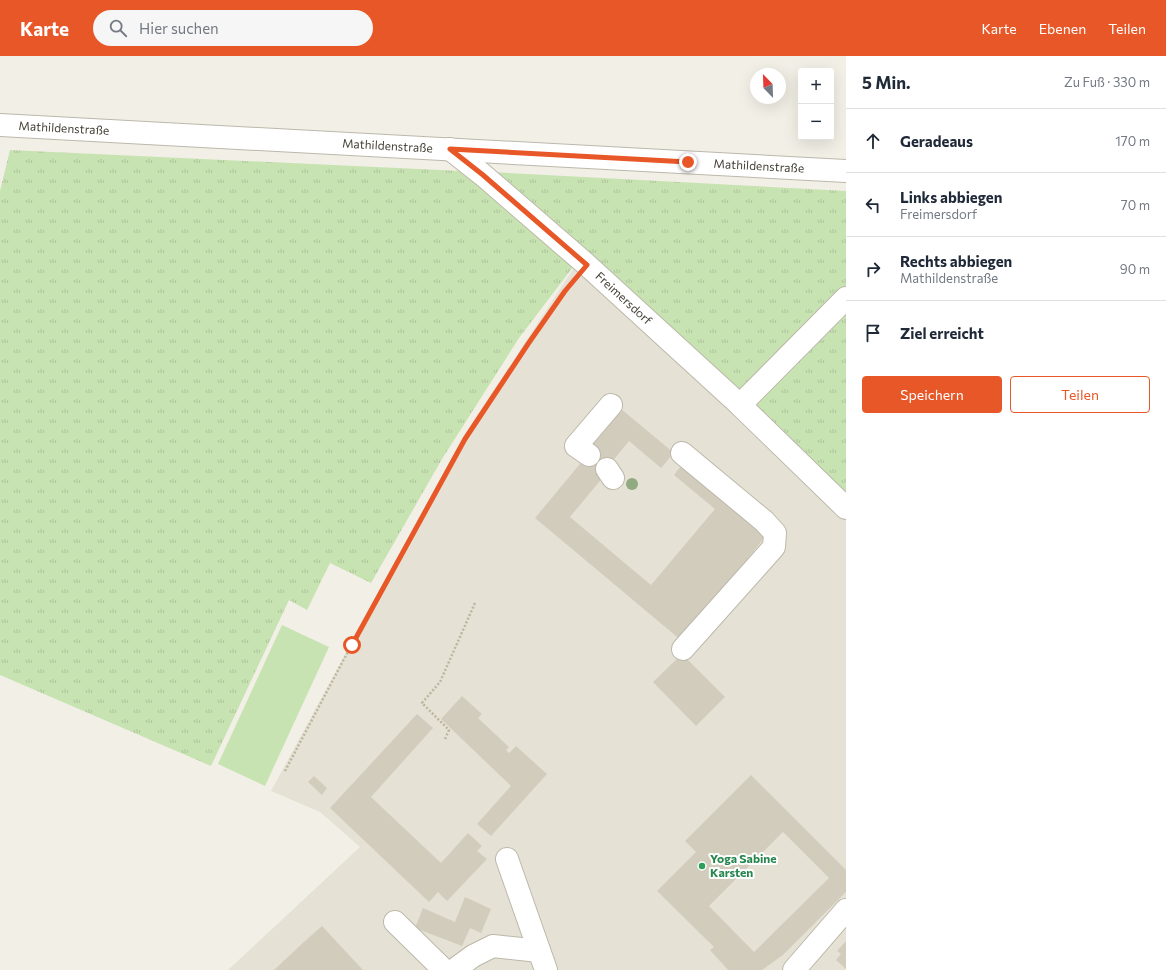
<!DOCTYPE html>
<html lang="de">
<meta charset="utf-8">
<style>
:root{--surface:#fff;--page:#f6f6f7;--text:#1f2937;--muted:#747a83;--line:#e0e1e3;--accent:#e85727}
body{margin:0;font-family:Commissioner,sans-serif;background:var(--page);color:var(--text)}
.controls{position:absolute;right:12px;top:12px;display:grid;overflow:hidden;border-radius:4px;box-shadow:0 4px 16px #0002}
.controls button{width:36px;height:36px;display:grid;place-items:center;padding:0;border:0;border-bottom:1px solid var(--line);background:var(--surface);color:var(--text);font:20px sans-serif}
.compass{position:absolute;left:750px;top:12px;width:36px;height:36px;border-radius:50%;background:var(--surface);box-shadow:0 4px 16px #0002;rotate:337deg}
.stop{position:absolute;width:12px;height:12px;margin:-9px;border:3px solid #e85727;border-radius:50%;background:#fff}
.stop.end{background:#e85727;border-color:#fff;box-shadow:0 1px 4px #0008}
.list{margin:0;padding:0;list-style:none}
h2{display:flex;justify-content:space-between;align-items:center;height:52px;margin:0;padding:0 16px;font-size:17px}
h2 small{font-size:13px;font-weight:400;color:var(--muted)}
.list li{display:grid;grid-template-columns:26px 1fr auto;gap:12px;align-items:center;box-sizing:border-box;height:64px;padding:0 16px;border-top:1px solid var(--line)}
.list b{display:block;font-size:15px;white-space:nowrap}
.list p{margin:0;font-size:13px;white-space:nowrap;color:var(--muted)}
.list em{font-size:13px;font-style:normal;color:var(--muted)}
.actions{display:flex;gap:8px;padding:12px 16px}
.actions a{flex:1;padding:9px 0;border:1px solid var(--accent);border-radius:4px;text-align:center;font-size:14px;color:var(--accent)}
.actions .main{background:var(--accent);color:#fff}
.icon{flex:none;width:22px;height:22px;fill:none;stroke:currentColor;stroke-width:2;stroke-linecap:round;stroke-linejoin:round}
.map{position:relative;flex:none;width:846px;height:914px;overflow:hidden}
header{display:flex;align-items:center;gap:24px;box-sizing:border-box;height:56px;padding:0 20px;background:var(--accent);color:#fff}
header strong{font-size:19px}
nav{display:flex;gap:22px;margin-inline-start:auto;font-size:14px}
.search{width:280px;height:36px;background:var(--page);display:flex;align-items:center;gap:10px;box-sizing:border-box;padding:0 14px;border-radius:22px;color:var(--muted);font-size:15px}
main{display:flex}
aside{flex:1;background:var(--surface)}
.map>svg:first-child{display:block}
</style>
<header>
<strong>Karte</strong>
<div class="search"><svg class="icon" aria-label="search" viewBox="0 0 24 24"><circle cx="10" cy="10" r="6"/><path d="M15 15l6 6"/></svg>Hier suchen</div>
<nav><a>Karte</a><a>Ebenen</a><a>Teilen</a></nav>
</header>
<main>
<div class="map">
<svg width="846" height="914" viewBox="0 0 846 914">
<defs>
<pattern id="grass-tufts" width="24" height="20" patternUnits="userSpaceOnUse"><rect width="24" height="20" fill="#c8e3b2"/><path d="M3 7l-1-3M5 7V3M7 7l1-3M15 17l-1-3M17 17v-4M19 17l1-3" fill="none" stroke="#adc49a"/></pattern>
</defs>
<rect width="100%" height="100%" fill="#f2efe6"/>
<polygon fill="#e5e2d5" points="585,195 846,231 846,914 228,914 360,791 320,756 271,735 463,381"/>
<g fill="url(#grass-tufts)">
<polygon points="10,94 461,115 576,207 519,282 442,403 371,527 330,507 307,554 289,544 211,710 0,619 0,135"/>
<polygon points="490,116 846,135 846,235 740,338"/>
<polygon points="846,254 846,444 750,349"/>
</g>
<polygon fill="#c8e3b2" points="282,569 329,591 265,730 218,708"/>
<g fill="#d2ccbd" fill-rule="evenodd">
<polygon points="621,353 674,397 661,412 629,385 602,418 604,420 570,461 651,529 715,453 674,419 684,406 769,476 682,585 535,462 584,403 591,389"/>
<polygon points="682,598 725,641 696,670 653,626"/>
<polygon points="462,640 482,658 478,662 509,691 506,694 509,697 516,690 547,718 491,780 477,768 511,730 441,663"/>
<polygon points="417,658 433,672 371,741 441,807 468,777 482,790 477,795 487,803 447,845 438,836 429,846 330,752"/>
<path d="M751,719L846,814V836L783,899L762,914H728L710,894L714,891L657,835L696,796L685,785ZM783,776L829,822L754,896L709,850Z"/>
<polygon points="314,720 327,732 322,739 308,726"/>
<polygon points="465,841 491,853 481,877 470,872 462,890 415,872 423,852 455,866"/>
<polygon points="322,870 363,914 274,914 305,885"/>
<polygon points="846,885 846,913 836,904 841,898 837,895"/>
</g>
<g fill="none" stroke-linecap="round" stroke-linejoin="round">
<defs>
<g id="minor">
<path id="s1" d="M0,69L846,115"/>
<path id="s2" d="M450,93L483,119L587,209L740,349L846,452"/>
<polyline points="740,349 846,242"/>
<polyline points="682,397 764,465 775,477 774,491 683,593"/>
<polyline points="589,399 576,390 611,349"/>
<polyline points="607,413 613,422"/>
<polyline points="507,803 546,914"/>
<polyline points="395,866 444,914"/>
<polyline points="454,914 473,900 493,890 539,895"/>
<polyline points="794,914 846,854"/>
</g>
</defs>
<use href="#minor" stroke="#bcb8aa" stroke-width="24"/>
<g stroke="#bdb59c" stroke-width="2.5" stroke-dasharray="2 2" stroke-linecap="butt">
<polyline points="445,683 449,674 422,647 440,626 475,547"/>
<polyline points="285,715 344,603 465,383 528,288 575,223"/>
</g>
<use href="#minor" stroke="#fff" stroke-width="22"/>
</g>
<circle fill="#91aa81" cx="632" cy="428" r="6"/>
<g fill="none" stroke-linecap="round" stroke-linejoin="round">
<polyline stroke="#e85727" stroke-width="5" points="352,589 465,383 528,288 565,235 587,209 483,119 450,93 688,106"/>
</g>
<circle fill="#2e9e5b" stroke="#fff" stroke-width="1.5" cx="702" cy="810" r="4"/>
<g text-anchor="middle" stroke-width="4" stroke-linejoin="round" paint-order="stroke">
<g font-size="12" fill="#444036" stroke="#fff">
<text dy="4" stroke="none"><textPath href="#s1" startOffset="64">Mathildenstraße</textPath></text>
<text dy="4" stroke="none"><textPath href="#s1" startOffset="388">Mathildenstraße</textPath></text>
<text dy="4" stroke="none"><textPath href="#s1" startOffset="760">Mathildenstraße</textPath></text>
<text dy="4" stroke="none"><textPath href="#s2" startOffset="229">Freimersdorf</textPath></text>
</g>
<g font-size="12" font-weight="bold" fill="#27864d" stroke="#fff" text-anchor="start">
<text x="710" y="807">Yoga Sabine<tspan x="710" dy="14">Karsten</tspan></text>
</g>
</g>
</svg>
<div class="controls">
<button>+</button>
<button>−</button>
</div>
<svg class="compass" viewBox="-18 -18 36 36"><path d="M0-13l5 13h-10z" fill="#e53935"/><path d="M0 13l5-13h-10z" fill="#747a83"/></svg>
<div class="stop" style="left:352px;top:589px"></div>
<div class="stop end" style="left:688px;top:106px"></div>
</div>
<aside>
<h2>5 Min.<small>Zu Fuß · 330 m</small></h2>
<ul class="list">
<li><svg class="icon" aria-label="ahead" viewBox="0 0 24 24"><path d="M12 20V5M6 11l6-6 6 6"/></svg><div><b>Geradeaus</b></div><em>170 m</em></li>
<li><svg class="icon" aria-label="left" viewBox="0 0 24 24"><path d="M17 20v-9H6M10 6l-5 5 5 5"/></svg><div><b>Links abbiegen</b><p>Freimersdorf</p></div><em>70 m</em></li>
<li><svg class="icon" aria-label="right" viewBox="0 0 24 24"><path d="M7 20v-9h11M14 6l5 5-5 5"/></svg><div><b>Rechts abbiegen</b><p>Mathildenstraße</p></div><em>90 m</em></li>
<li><svg class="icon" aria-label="arrive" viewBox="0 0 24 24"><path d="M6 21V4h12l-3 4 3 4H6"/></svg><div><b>Ziel erreicht</b></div></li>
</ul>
<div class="actions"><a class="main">Speichern</a><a>Teilen</a></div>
</aside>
</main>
